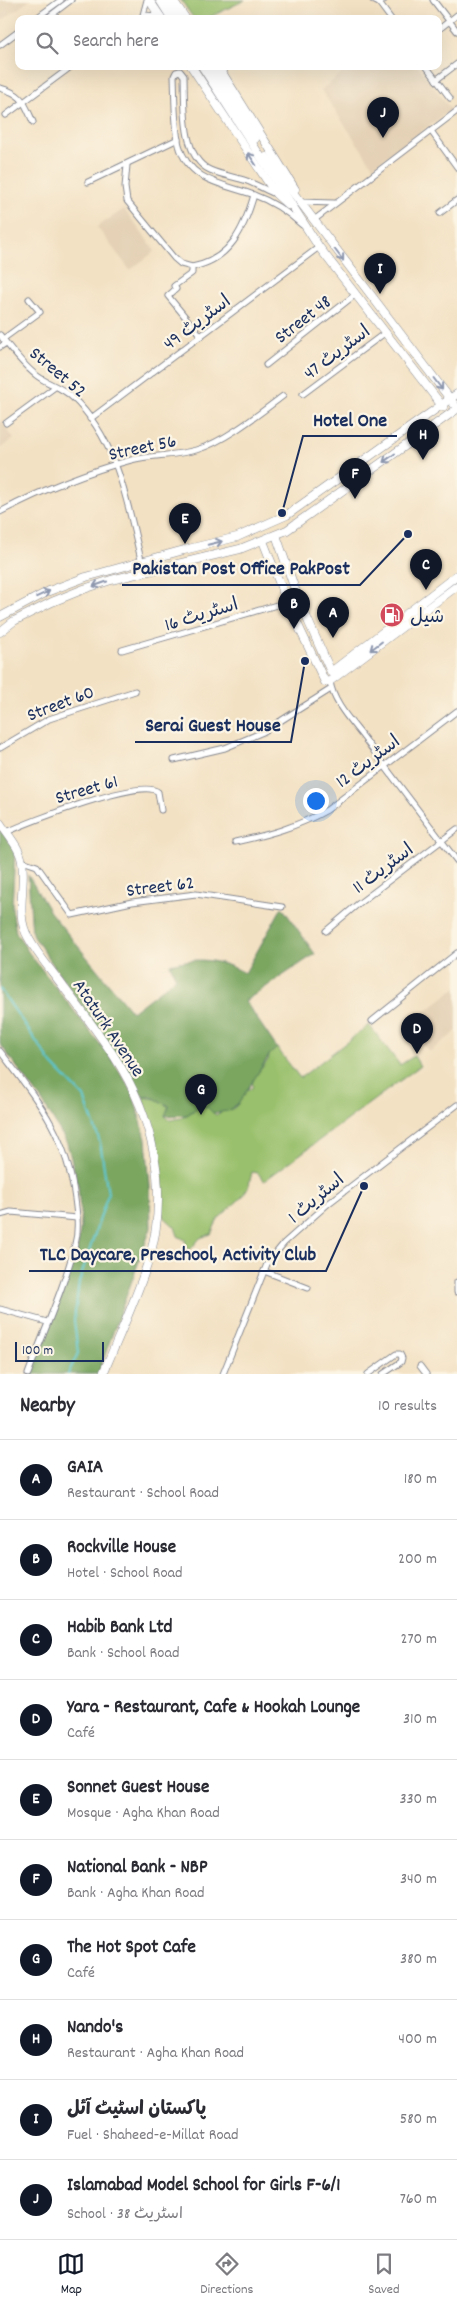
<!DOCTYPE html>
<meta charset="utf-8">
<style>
:root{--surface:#fff;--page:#f7f7f7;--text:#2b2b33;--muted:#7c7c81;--line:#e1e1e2;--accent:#111827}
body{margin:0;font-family:Dekko,"Playpen Sans Arabic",sans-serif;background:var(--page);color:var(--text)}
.scale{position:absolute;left:15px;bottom:12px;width:89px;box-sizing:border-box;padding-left:5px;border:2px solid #1b2f5e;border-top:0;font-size:14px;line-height:18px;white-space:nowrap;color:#1b2f5e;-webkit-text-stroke:4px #fcf5e5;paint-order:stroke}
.you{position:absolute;left:315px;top:800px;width:18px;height:18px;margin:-12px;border:4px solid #fff;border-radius:50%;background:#1a73e8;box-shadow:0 0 0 8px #1a73e833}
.badge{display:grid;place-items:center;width:32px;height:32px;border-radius:50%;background:var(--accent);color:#fff;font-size:16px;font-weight:700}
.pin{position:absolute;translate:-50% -41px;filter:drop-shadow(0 1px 2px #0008)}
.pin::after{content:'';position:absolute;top:26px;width:18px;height:15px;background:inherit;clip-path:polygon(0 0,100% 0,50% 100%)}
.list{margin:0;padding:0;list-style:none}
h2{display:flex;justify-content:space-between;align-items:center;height:65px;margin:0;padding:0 20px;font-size:21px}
h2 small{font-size:16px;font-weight:400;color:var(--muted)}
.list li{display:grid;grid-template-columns:32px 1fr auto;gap:15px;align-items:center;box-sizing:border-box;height:80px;padding:0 20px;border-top:1px solid var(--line)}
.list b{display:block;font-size:19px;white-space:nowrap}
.list p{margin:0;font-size:16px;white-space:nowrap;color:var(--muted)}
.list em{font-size:16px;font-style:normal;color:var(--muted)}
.icon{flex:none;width:28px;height:28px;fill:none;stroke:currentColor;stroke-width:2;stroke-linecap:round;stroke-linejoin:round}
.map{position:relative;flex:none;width:457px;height:1374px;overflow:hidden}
.search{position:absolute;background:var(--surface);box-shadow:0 5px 20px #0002;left:15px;right:15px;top:15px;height:55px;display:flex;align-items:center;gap:12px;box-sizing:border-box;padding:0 18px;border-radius:10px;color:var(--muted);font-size:19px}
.sheet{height:865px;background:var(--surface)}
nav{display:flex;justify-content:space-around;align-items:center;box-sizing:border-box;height:70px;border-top:1px solid var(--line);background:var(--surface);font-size:14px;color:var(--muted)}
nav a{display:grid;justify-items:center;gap:2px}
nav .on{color:var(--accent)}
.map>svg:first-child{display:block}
</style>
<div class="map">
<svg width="457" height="1374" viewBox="0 0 457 1374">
<rect width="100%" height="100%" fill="#fcf5e5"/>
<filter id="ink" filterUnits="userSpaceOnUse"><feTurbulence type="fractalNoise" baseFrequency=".02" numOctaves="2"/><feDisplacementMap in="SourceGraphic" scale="10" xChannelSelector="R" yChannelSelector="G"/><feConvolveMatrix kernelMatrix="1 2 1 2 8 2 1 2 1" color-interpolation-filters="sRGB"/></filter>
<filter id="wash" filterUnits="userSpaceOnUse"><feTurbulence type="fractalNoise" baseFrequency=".0096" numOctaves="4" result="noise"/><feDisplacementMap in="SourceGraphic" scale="20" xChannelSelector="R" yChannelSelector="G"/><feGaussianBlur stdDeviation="1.12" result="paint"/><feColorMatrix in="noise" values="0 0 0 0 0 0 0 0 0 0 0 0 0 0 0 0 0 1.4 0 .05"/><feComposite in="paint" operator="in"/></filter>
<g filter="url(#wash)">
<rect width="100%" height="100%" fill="#f3e1c3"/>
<g fill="#e4d1b6">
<polygon points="0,0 30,0 0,22"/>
<polygon points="351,66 418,66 451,110 373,166 321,90"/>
<polygon points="124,209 155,251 130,270 97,227"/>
<polygon points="0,419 14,439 0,449"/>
<polygon points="457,987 457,1031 429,1052 408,1025"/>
</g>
<g fill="#99c06c" stroke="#5a7865">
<polygon points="181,0 245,0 206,19 194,19"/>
<path d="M369,1025L400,1065L414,1056L420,1066L264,1181L258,1173L252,1172L249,1185L243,1196L218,1219L211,1234L200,1238L190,1250H187L185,1240L178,1236L175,1227L161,1214L162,1184L159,1150L143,1097L157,1099L169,1107L165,1116L170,1120L181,1118L202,1106L207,1107L216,1115C234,1103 232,1118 244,1092L252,1088L253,1079L268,1060L270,1052L277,1048L300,1078Z"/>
</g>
<g fill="#7aa660" stroke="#4a6a5f">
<polygon points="0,829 15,851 12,908 16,932 29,953 111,1058 132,1091 146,1139 150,1186 151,1228 98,1374 31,1374 77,1251 81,1224 78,1185 67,1143 42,1101 0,1044"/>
<path d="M28,875L50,912L132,1012L176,978L170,964C199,957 219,959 245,973L282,907L315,954L245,1001L277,1048L270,1054L239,1103L228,1111L213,1113L207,1107L200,1106L187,1115L165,1116L169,1106L152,1097H143L32,934Z"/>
</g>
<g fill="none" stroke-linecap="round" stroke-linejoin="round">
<polyline stroke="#5ac7d1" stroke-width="2" points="0,989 52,1064 84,1097 100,1142 108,1194 79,1282 74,1320 78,1353 68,1374"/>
</g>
</g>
<g filter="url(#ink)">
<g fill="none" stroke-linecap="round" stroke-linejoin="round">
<defs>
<g id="street">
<polyline points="147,0 143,15 160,16"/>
<polyline points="373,0 379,3 384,0"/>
<polyline points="433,0 457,31"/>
<polyline points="379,3 391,19"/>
<polyline points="35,19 61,0"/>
<polyline points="46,19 71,0"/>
<polyline points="438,30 457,15"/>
<polyline points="0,45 19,31"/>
<polyline points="426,66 450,98"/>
<polyline points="436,80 457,64"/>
<path d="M0,88C23,94 24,102 33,122"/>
<polyline points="6,115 72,66"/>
<polyline points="431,131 457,167"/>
<polyline points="127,165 125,187 127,201 174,258 181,264 192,267 192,273 174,286 176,289 168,296 201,336"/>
<polyline points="88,182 178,139"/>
<path d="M275,194C266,190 257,185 247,181C235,177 221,175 210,170C181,157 185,103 184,76L180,71L176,72L174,76C175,98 174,123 179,145C189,182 224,184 254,195C271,201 289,213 302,225"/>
<polyline points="300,202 334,203"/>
<polyline points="440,213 457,200"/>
<polyline points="314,220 457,111"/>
<path d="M192,267C230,260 244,229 254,195"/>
<path d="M0,335C11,349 22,364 36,375C47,384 62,387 72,397C121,443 128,510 144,572"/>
<polyline points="3,339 40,312 29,299"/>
<polyline points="0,347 6,343"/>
<polyline points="266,365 356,294"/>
<polyline points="303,394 386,332"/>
<polyline points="90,419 319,247"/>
<polyline points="6,423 55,387"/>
<path d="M0,512C42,490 86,472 131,460C152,455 175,456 196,450C224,442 259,414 283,396"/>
<polyline points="122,650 287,602"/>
<path d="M330,681C333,704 354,724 367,742C397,783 427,822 457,861"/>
<polyline points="0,748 49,719 135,691"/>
<polyline points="174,760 225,748 263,732 331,689"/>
<path d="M7,832C28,822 143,777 158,792L161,810"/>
<path d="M235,842C268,835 297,827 327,810L457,711"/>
<polyline points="22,861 37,866 72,915 132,902 196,894 282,907"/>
<polyline points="326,931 358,904 457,829"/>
<polyline points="372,1021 457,953"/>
<path d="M0,1051C38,1101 66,1133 75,1199C77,1214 79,1230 75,1244C65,1286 43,1333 28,1374"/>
<polyline points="0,1215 11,1212 77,1218"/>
<polyline points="264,1271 308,1288"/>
<polyline points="457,1282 457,1292"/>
<polyline points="0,1309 47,1322"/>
<polyline points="420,1366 426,1374"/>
<polyline points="223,1374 267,1264 284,1243 329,1203 457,1105"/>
<polyline points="368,1374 396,1354 400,1354 402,1358 401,1362 383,1374"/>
</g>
<g id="secondary">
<polyline points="149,0 162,19"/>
<polyline points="160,0 172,19"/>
<polyline points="166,0 179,19"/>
<polyline points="173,0 186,19"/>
<polyline points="191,66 276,194 288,205"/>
<polyline points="202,66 319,247 443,407"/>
<polyline points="210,66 255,139"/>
<polyline points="218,66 295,189"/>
<polyline points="266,157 457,408"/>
<polyline points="276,535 298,598 331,672 457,575"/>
<polyline points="263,541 287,602 325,682 330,681 457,586"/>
<polyline points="0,617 49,591 86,577 184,550 237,537 287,515 457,394"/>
<polyline points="0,632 14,621 52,602 84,589 111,580 240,549 287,530 457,409"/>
<path d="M0,823C8,835 20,848 22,862C26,886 15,915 28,937C38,956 53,972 65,989C82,1011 99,1034 114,1056C154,1117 171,1195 147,1265C135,1302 118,1338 103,1374"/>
</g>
</defs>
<use href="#street" stroke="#878890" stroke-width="7"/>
<use href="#secondary" stroke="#878890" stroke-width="9"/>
<use href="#street" stroke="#fff" stroke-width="5"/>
<use href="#secondary" stroke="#fff" stroke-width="8"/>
</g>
<defs><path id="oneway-shaft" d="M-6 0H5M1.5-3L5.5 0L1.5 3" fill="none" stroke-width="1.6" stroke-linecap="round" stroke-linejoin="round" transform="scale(1.25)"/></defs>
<g stroke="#8d97ae">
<use href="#oneway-shaft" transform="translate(252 159) rotate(-124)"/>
<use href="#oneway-shaft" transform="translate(339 255) rotate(53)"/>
<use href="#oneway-shaft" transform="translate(438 384) rotate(53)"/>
<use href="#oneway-shaft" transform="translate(389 458) rotate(144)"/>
<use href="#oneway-shaft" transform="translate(215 543) rotate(-13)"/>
<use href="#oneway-shaft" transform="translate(100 584) rotate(161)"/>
<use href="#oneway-shaft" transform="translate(43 594) rotate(-25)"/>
<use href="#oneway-shaft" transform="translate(376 646) rotate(143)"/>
</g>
</g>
<defs>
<symbol id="fuel-disc" viewBox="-11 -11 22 22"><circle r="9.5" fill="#d1495b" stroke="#fcf5e5"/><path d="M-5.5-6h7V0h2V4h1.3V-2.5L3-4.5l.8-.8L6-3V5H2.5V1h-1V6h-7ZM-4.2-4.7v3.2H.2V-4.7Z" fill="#fff"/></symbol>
</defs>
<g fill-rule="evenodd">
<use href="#fuel-disc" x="378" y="601" width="28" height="28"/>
</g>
<g text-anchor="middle" stroke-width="4.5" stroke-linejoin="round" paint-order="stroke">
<g font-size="19" fill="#1b2f5e" stroke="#fcf5e5">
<text transform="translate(302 318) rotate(-38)" y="7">Street 48</text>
<text transform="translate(196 321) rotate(-37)" y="7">اسٹریٹ 49</text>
<text transform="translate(336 351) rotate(-37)" y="7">اسٹریٹ 47</text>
<text transform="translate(59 371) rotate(40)" y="7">Street 52</text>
<text transform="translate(142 446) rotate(-12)" y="7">Street 56</text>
<text transform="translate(201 613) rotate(-17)" y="7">اسٹریٹ 16</text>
<text transform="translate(60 702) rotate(-21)" y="7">Street 60</text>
<text transform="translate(367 760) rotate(-37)" y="7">اسٹریٹ 12</text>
<text transform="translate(86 788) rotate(-16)" y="7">Street 61</text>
<text transform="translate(382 867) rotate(-37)" y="7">اسٹریٹ 11</text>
<text transform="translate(160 885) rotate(-7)" y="7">Street 62</text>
<text transform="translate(110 1027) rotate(56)" y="7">Ataturk Avenue</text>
<text transform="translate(315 1197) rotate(-40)" y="7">اسٹریٹ 1</text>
</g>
<g font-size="19" fill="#1b2f5e" stroke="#fcf5e5" text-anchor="start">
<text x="410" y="622">شیل</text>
</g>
</g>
<path fill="none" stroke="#1b2f5e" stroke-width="2" d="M282 513L303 436H397M408 534L360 585H122M305 661L291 742H135M364 1186L326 1271H29"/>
<g fill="#1b2f5e" stroke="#fcf5e5" stroke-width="2">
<circle cx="282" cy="513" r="5"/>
<circle cx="408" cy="534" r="5"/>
<circle cx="305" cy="661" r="5"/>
<circle cx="364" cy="1186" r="5"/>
</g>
<g font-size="20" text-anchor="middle" font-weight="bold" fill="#1b2f5e" stroke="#fcf5e5" stroke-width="4.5" stroke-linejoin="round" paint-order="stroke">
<text x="350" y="426">Hotel One</text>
<text x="241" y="574">Pakistan Post Office PakPost</text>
<text x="213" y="731">Serai Guest House</text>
<text x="178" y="1260">TLC Daycare, Preschool, Activity Club</text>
</g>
</svg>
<div class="scale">100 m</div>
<div class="you"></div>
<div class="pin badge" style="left:333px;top:638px">A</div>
<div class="pin badge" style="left:294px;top:629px">B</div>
<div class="pin badge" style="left:426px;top:590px">C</div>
<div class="pin badge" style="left:417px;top:1054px">D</div>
<div class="pin badge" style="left:185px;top:544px">E</div>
<div class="pin badge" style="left:355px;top:499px">F</div>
<div class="pin badge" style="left:201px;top:1115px">G</div>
<div class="pin badge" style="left:423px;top:460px">H</div>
<div class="pin badge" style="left:380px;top:294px">I</div>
<div class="pin badge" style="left:383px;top:138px">J</div>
<div class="search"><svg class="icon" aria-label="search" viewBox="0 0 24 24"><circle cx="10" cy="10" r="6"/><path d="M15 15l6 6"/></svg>Search here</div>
</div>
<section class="sheet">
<h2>Nearby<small>10 results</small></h2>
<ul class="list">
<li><span class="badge">A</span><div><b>GAIA</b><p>Restaurant · School Road</p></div><em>180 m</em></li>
<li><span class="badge">B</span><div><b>Rockville House</b><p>Hotel · School Road</p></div><em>200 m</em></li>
<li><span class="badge">C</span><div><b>Habib Bank Ltd</b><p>Bank · School Road</p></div><em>270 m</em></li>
<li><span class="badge">D</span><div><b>Yara - Restaurant, Cafe &amp; Hookah Lounge</b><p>Café</p></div><em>310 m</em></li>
<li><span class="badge">E</span><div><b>Sonnet Guest House</b><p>Mosque · Agha Khan Road</p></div><em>330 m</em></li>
<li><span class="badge">F</span><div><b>National Bank - NBP</b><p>Bank · Agha Khan Road</p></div><em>340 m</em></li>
<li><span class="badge">G</span><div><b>The Hot Spot Cafe</b><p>Café</p></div><em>380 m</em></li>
<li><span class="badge">H</span><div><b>Nando's</b><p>Restaurant · Agha Khan Road</p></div><em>400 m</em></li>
<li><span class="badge">I</span><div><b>پاکستان اسٹیٹ آئل</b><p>Fuel · Shaheed-e-Millat Road</p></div><em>580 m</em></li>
<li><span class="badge">J</span><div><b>Islamabad Model School for Girls F-6/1</b><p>School · اسٹریٹ 38</p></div><em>760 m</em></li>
</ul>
</section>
<nav>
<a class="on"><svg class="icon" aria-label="map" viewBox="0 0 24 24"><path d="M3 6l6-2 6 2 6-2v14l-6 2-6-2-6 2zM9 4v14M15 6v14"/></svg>Map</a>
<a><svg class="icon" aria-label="directions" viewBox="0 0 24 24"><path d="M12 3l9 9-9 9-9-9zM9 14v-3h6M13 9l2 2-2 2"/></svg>Directions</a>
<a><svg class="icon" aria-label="saved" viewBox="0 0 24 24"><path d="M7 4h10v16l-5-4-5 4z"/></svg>Saved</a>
</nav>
